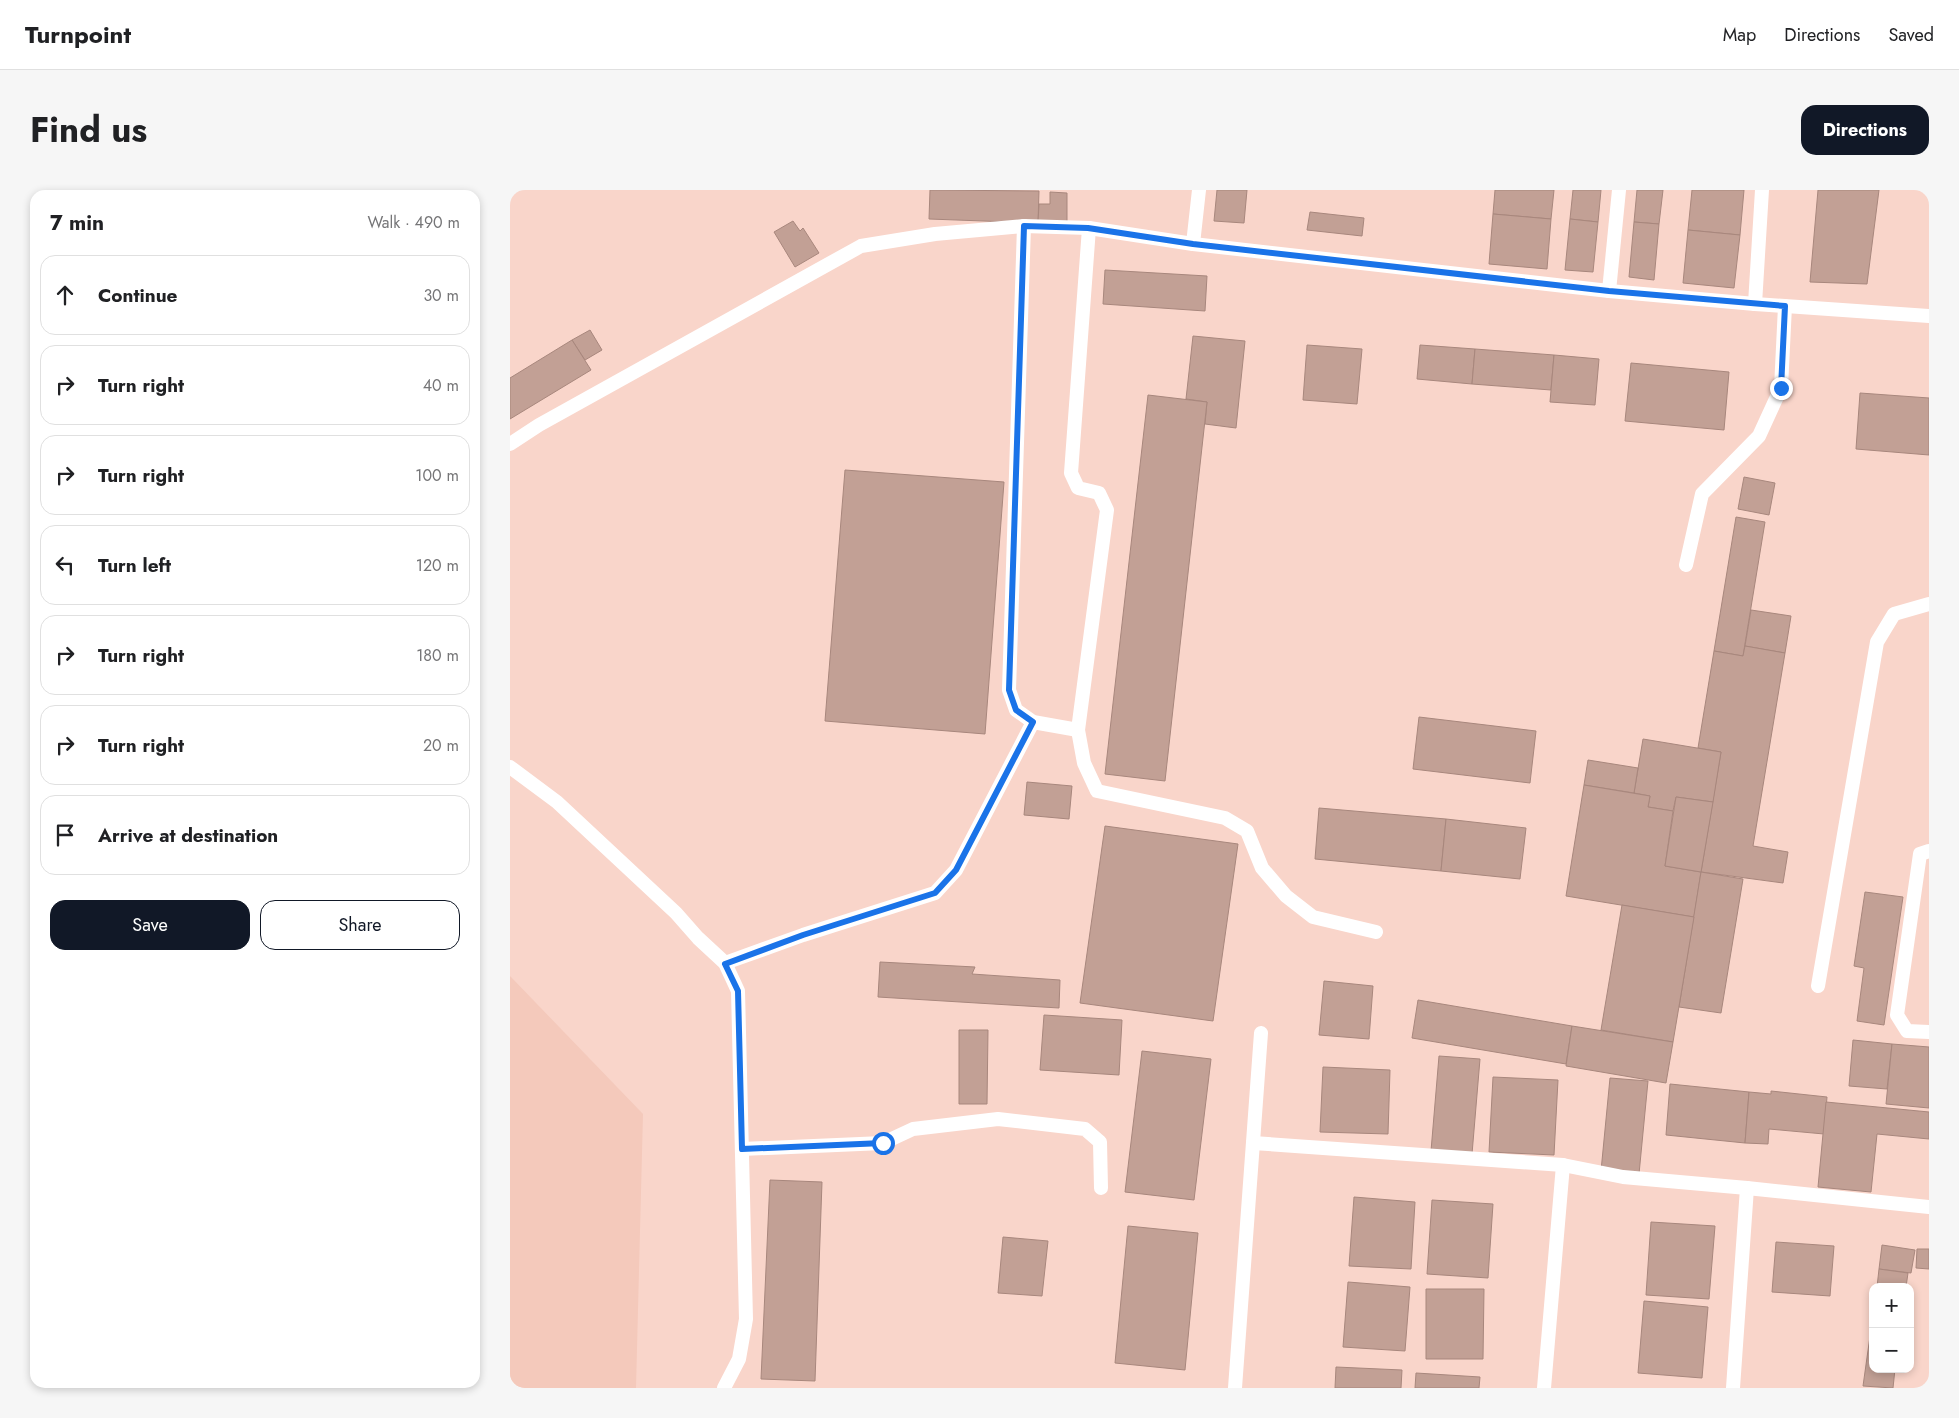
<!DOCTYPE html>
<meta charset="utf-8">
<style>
:root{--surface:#fff;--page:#f6f6f6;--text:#202124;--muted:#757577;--line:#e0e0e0;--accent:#111827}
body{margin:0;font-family:Jost,sans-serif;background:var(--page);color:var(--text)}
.controls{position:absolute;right:15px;bottom:15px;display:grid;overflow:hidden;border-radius:10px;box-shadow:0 2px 8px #0003}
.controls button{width:45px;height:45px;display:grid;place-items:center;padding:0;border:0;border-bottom:1px solid var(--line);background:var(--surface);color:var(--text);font:25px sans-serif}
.stop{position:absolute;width:15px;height:15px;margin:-11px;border:4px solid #1a73e8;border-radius:50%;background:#fff}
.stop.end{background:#1a73e8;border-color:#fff;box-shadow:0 1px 5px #0008}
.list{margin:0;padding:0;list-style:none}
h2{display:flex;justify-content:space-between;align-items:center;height:65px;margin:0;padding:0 20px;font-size:21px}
h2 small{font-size:16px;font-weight:400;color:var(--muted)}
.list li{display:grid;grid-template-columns:32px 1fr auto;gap:15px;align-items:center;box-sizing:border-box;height:80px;margin:0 10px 10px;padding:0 10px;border:1px solid var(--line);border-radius:15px}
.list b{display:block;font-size:19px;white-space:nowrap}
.list em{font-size:16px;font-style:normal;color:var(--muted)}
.actions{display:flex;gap:10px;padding:15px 20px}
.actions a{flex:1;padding:11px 0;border:1px solid var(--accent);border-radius:15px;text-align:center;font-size:18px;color:var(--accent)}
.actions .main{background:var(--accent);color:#fff}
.icon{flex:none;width:28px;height:28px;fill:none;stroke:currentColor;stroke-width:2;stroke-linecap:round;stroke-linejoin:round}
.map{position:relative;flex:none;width:1419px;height:1198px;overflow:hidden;border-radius:15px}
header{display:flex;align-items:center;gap:30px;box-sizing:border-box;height:70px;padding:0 25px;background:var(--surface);border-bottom:1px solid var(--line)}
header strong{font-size:24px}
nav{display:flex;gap:28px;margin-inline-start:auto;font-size:18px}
.intro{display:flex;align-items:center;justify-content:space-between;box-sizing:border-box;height:120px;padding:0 30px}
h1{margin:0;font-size:35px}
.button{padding:12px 22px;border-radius:15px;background:var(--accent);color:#fff;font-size:18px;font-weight:700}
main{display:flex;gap:30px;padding:0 30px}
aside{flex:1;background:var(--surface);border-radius:15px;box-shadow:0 2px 8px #0003}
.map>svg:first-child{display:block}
</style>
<header>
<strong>Turnpoint</strong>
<nav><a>Map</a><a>Directions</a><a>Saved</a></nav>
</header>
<div class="intro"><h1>Find us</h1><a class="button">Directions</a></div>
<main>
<aside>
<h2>7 min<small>Walk · 490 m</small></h2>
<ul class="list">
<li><svg class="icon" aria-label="ahead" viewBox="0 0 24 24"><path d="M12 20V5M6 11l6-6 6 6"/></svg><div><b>Continue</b></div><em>30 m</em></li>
<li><svg class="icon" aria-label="right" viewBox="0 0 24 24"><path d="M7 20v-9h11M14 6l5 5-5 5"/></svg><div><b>Turn right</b></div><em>40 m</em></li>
<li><svg class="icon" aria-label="right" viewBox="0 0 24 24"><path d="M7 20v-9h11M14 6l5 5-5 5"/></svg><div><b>Turn right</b></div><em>100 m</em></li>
<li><svg class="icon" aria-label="left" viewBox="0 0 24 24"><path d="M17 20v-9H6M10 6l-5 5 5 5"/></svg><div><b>Turn left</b></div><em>120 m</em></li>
<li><svg class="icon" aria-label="right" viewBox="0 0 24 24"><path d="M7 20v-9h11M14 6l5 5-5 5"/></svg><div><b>Turn right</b></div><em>180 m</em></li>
<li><svg class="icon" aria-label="right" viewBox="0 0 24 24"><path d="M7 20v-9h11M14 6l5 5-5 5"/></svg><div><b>Turn right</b></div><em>20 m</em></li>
<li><svg class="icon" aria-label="arrive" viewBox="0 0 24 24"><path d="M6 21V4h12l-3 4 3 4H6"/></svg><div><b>Arrive at destination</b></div></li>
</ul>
<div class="actions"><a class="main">Save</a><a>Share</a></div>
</aside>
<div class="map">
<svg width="1419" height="1198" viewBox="0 0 1419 1198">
<rect width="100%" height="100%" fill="#f9d5ca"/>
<polygon fill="#f4c9bb" points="0,786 133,924 126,1198 0,1198"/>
<g fill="#c2a095" stroke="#a8877d">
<polygon points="420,0 529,1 528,33 419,29"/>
<polygon points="707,0 737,0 734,33 704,31"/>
<polygon points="985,0 1044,0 1041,29 983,24"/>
<polygon points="1063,0 1091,0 1088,32 1060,29"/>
<polygon points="1127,0 1153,0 1149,34 1124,32"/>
<polygon points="1182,0 1234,0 1230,45 1178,40"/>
<polygon points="1308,0 1369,0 1357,94 1300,92"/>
<polygon points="540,2 557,3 557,33 528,33 529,14 540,14"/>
<polygon points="800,22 854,28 852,46 797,40"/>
<polygon points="983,24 1041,29 1037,79 979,74"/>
<polygon points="1060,29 1088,32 1083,82 1055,80"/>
<polygon points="283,31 290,41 293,38 309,63 285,77 264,42"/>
<polygon points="1124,32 1149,34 1144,90 1119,87"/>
<polygon points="1178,40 1230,45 1224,98 1173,93"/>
<polygon points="595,80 697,86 695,121 593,114"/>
<polygon points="80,140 92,160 75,170 62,150"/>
<polygon points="683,146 735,151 726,238 695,234 697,212 676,209"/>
<polygon points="62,150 81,180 0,229 0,188"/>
<polygon points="797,155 852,159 847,214 793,210"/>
<polygon points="910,155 965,159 962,194 907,189"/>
<polygon points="965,159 1044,165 1041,200 962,194"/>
<polygon points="1044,165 1089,169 1085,215 1040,212"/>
<polygon points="1121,173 1219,182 1214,240 1115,231"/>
<polygon points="1350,203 1419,208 1419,265 1346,259"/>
<polygon points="638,205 697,212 655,591 595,584"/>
<polygon points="335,280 494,292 475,544 315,531"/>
<polygon points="1234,287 1265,293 1259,325 1228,319"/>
<polygon points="1226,327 1255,332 1233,466 1204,461"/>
<polygon points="1241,420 1281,426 1275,463 1235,456"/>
<polygon points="1235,456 1275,463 1243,656 1278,662 1273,693 1191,682 1211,562 1188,558 1204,461 1233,466"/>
<polygon points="909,527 1026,541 1020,593 903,579"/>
<polygon points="1133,549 1211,562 1203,612 1166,607 1163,621 1138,617 1140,606 1124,603"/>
<polygon points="1078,570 1128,578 1124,603 1074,595"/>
<polygon points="517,592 562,596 559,629 514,625"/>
<polygon points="1074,595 1140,606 1138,617 1163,621 1155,676 1191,682 1184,727 1056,706"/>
<polygon points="1166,607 1203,612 1191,682 1155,676"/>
<polygon points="809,618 936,629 931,681 805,669"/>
<polygon points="936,629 1016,638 1010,689 931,681"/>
<polygon points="595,636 728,654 703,831 570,813"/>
<polygon points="1191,682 1233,689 1211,823 1169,817"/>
<polygon points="1355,702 1393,707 1374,835 1347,831 1354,778 1344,776"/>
<polygon points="1112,715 1184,727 1163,852 1091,840"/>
<polygon points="370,772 465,777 462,784 550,790 549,818 368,807"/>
<polygon points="814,791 863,796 859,849 809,845"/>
<polygon points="908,810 1062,836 1056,874 902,848"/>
<polygon points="534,825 612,830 609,885 530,880"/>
<polygon points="1062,836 1163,852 1156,893 1056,876"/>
<polygon points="449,840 478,840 477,914 449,914"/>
<polygon points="1343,850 1382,854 1377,899 1339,896"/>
<polygon points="1382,854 1419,857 1419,918 1376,914"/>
<polygon points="632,861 701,869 684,1010 615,1002"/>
<polygon points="929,866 970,869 962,964 921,961"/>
<polygon points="813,877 880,880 878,944 810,942"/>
<polygon points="983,887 1048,890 1044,965 979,962"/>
<polygon points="1100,888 1138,891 1129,984 1091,981"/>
<polygon points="1160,894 1239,902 1235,953 1156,945"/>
<polygon points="1261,901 1317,907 1314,944 1259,939 1258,954 1235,953 1239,902 1261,904"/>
<polygon points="1316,912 1419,922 1419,949 1367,944 1361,1002 1308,997"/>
<polygon points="260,990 312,992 305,1191 251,1189"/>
<polygon points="844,1007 905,1012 901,1079 839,1076"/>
<polygon points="922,1010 983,1014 978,1088 917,1084"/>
<polygon points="1141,1032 1205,1036 1199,1109 1136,1105"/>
<polygon points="618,1036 688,1043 675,1180 605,1173"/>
<polygon points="493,1047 538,1051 532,1106 488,1103"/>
<polygon points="1266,1052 1324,1056 1320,1106 1262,1102"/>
<polygon points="1372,1055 1405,1060 1401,1083 1369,1079"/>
<polygon points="1407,1059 1419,1059 1419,1079 1406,1078"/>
<polygon points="1369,1079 1398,1083 1396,1097 1367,1097"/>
<polygon points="838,1092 900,1097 895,1161 833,1157"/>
<polygon points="916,1099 974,1099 973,1169 916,1169"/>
<polygon points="1134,1111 1198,1117 1192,1188 1128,1183"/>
<polygon points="1363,1125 1363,1179 1385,1179 1383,1198 1353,1196"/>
<polygon points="826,1177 892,1180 891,1198 825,1198"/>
<polygon points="906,1183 970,1187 969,1198 905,1198"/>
</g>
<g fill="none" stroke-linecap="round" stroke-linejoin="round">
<g stroke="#fff" stroke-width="14">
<polyline points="514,36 499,500 506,520 523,532 568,540"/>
<polyline points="579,38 561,283 568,298 589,303 597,320 568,540 574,573 587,601 715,628 737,641 752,678 776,706 803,727 866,742"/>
<polyline points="683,54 689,0"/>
<polyline points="1099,101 1109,0"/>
<polyline points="1245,114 1252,0"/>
<polyline points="0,254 29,235 351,56 425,44 514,36 579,38 683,54 1099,101 1245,114 1419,126"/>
<polyline points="1176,375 1192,304 1249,246 1271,198 1275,116"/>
<polyline points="0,577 47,612 166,723 188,748 215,773 228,801 236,1129 229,1169 214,1198"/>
<polyline points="1419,661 1410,664 1387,825 1397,841 1419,842"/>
<polyline points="215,773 293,745 425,703 446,680 523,532"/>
<polyline points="1308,796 1367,452 1384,424 1419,414"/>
<polyline points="743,953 1053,975 1113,987 1237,998"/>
<polyline points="232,959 373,953 403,939 488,929 575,939 590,952 591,998"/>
<polyline points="725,1198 751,843"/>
<polyline points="1034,1198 1053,975"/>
<polyline points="1223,1198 1237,998 1419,1017"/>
</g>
</g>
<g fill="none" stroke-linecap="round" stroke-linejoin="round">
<polyline stroke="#1a73e8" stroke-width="6" points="373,953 232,959 228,801 215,774 293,745 425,703 446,680 523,532 506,520 499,500 514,36 578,38 683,54 1099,101 1275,116 1271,198"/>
</g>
</svg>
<div class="controls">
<button>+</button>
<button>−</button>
</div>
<div class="stop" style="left:373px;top:953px"></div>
<div class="stop end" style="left:1271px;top:198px"></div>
</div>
</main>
